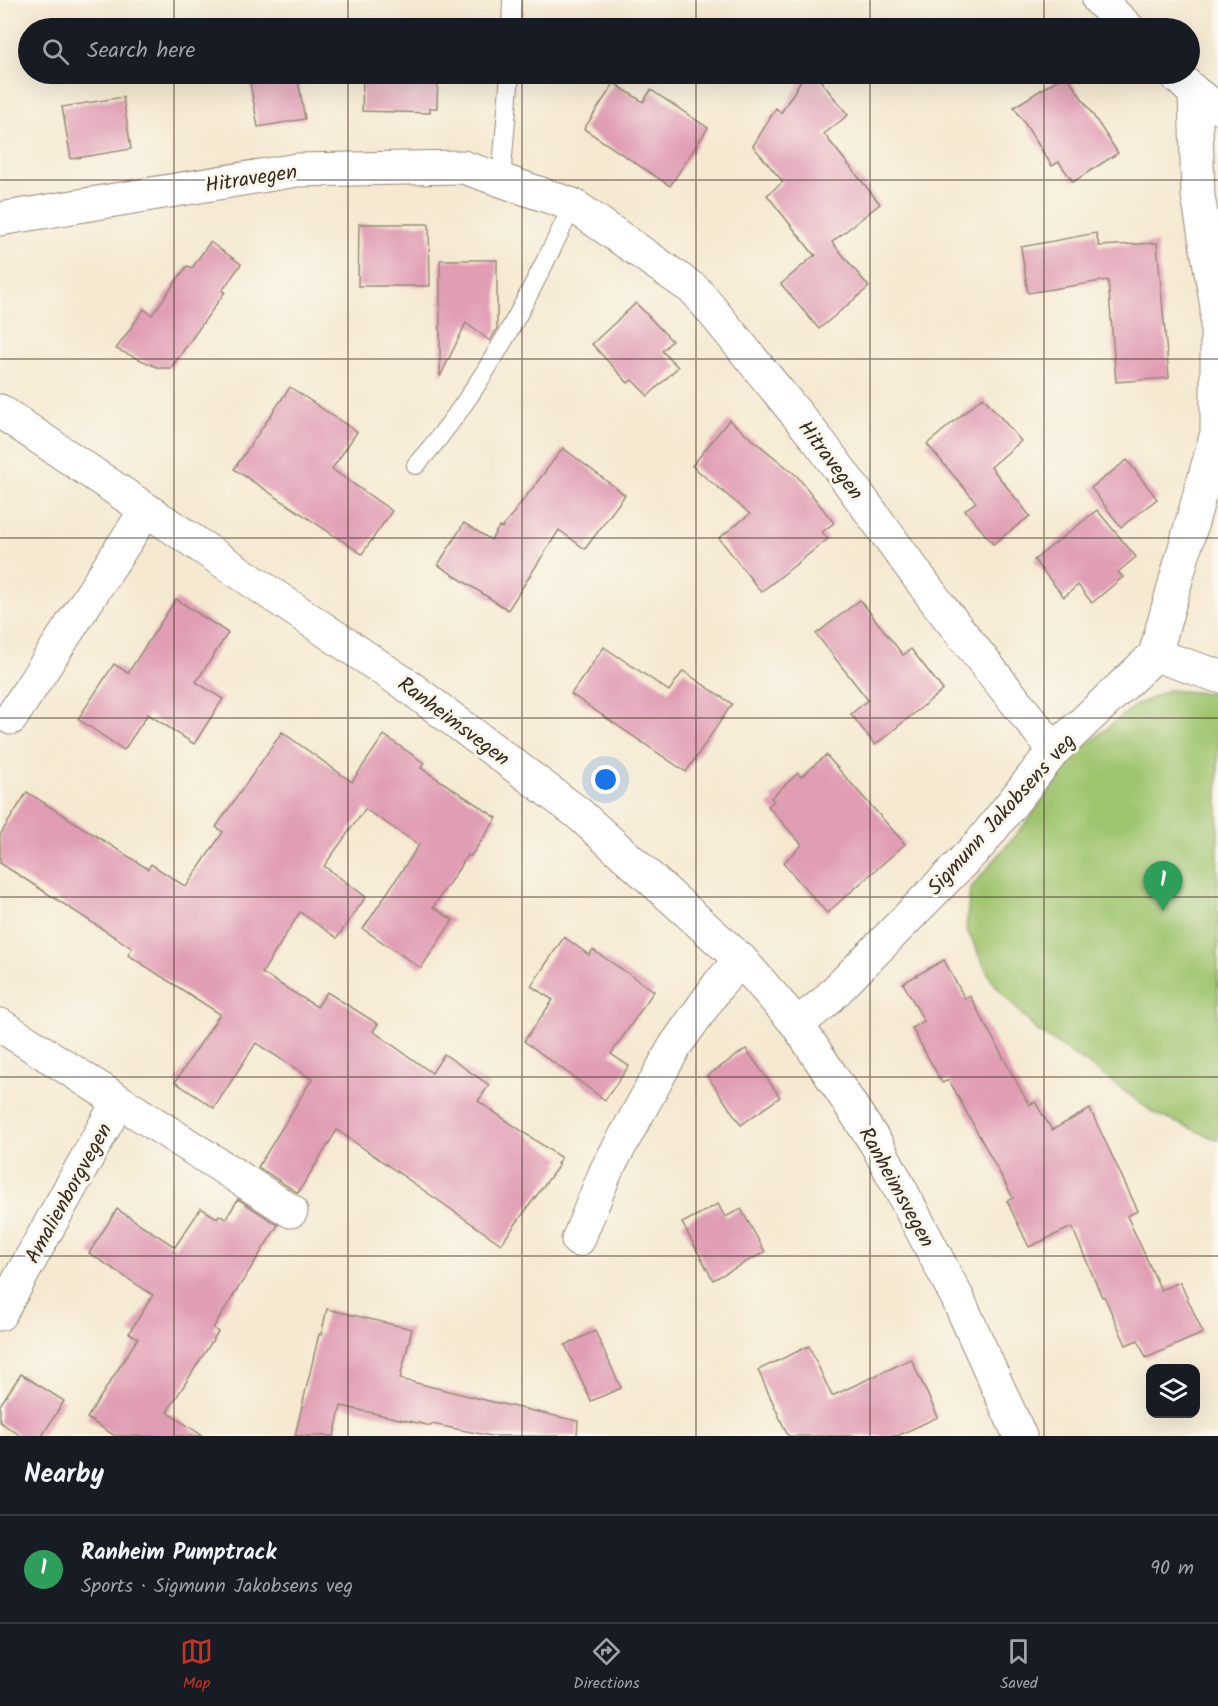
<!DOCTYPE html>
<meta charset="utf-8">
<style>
:root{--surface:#171b24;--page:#242831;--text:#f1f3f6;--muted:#9ea1a6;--line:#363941;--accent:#c8321e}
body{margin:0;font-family:Kalam,sans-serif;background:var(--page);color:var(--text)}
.controls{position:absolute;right:18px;bottom:18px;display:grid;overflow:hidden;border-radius:12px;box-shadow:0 6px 24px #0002}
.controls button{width:54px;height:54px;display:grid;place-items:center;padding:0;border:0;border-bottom:2px solid var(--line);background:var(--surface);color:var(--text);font:30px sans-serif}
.you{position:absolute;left:606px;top:780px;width:21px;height:21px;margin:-15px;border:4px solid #fff;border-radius:50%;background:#1a73e8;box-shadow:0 0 0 9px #1a73e833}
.badge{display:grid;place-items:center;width:39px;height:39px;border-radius:50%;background:var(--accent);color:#fff;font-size:20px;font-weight:700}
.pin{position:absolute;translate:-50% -50px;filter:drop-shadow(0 2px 3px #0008)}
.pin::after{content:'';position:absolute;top:32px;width:21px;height:18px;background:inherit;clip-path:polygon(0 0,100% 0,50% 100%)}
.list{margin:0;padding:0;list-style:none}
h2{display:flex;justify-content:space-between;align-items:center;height:78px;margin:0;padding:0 24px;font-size:26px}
h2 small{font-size:20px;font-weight:400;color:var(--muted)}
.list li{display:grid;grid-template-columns:39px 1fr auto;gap:18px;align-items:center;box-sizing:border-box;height:108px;padding:0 24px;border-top:2px solid var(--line)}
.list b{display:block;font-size:22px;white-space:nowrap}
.list p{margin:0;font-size:20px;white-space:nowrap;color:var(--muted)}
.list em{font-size:20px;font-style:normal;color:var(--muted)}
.icon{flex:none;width:33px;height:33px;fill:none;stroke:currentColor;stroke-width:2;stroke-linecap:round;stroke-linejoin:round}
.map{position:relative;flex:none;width:1218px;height:1436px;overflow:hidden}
.search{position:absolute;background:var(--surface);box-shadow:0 6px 24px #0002;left:18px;right:18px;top:18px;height:66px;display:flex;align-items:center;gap:15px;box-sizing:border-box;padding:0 21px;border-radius:33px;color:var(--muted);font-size:22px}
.sheet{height:186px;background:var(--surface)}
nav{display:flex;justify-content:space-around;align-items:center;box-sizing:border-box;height:84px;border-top:2px solid var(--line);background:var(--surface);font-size:16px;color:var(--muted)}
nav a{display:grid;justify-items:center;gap:3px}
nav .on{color:var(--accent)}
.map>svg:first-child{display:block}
</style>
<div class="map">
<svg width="1218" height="1436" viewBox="0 0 1218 1436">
<rect width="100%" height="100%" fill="#fbf7ec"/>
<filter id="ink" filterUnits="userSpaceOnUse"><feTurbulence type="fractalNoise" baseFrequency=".0167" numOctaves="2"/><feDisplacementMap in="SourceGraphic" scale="12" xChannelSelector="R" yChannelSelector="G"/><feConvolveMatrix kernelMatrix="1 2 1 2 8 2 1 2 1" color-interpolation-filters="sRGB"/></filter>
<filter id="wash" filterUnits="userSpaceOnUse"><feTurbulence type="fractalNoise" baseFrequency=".008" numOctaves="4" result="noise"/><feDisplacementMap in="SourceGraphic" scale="24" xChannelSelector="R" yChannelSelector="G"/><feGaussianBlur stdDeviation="1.35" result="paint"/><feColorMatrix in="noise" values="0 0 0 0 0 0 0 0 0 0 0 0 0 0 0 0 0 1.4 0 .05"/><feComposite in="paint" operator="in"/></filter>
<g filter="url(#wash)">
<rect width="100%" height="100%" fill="#f5e9d2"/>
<polygon fill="#9fc46e" stroke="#6d7746" stroke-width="1.5" points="1168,690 1218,694 1218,1140 1154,1113 1085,1062 1035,1029 992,981 966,928 970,889 1026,823 1077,753 1133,707"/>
<g id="blocks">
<g fill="#e09db4">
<polygon points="273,74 297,74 305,119 258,127 249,77"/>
<polygon points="363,74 438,74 437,108 430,108 430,113 362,111"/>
<polygon points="805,74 815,74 848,115 824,134 880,204 832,242 869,287 819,329 781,284 816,254 815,256 767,195 783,182 753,146 776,108 781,113"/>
<polygon points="1066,74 1118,153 1073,182 1059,162 1052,166 1014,107"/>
<polygon points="614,83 643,102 651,90 708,128 670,186 584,129"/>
<polygon points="123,97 131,149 71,159 62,107"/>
<polygon points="359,224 429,224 430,286 358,286"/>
<polygon points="1096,233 1099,246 1157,243 1169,378 1116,382 1108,280 1028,293 1021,247"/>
<polygon points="210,242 241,264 222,291 225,292 171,368 159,368 116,349 144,309 152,315 187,266 192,268"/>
<polygon points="440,260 497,260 497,329 490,341 466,323 440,377"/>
<polygon points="636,303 672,341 662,351 678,367 648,396 632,380 628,383 592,344"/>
<polygon points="290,387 357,432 332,469 392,511 362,554 234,469"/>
<polygon points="983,397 1021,441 991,467 1030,516 993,544 965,510 976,502 927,444"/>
<polygon points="729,420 797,476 834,523 822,532 828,539 761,592 719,538 750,514 692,466"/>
<polygon points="563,448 625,495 585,549 559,530 508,610 438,565 464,523 491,540 499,527 502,528"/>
<polygon points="1127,460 1157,499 1121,527 1091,488"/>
<polygon points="1097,510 1136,557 1118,572 1123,577 1092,603 1078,585 1064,597 1034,560"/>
<polygon points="176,599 228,633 196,682 223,699 194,744 148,714 124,750 78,719 114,664 128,673"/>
<polygon points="860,600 903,655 911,649 943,690 875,745 851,714 868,700 816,634"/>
<polygon points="604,647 669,691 683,671 732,704 686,772 571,694"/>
<polygon points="282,732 352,782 384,735 424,763 421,768 497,818 471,856 468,855 433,907 453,920 421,968 363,929 419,845 365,809 324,866 366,897 337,938 300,912 262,973 317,1007 327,992 378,1024 373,1031 432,1073 444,1054 489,1085 478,1101 561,1158 557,1164 559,1165 501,1244 337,1130 298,1193 258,1167 312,1079 256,1043 214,1108 175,1082 220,1014 128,955 132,948 0,863 0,835 27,792 148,869 151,864 186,887 223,832 216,827"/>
<polygon points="826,755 905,844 827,913 783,863 802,845 768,806 774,801 771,798 798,773 801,777"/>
<polygon points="564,937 589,955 593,950 654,991 611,1054 629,1066 605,1100 524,1041 553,1000 531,986"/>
<polygon points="944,960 965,999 970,996 1029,1105 1035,1102 1052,1130 1090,1109 1138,1211 1127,1216 1161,1290 1180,1282 1203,1333 1146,1358 1138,1340 1126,1345 1104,1296 1102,1297 1072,1227 1029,1247 1007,1201 1013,1198 949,1080 942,1083 912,1028 924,1021 903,983"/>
<polygon points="746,1049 780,1097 741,1125 707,1076"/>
<polygon points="238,1199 278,1225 213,1328 218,1332 167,1412 203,1436 115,1436 87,1418 138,1338 129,1333 153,1295 89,1253 117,1209 175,1247 201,1208 217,1218 219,1215 226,1219"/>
<polygon points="718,1204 725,1217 741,1209 765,1252 713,1280 682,1223"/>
<polygon points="327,1309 412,1329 400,1379 493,1402 578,1421 577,1436 491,1436 432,1424 431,1426 341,1406 334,1436 295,1436 319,1334 321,1335"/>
<polygon points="595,1331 621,1388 591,1401 565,1345"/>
<polygon points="809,1346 832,1396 911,1359 938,1417 897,1436 788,1436 758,1370"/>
<polygon points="21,1374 64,1401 42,1436 21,1436 0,1422 0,1405"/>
</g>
</g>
</g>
<g filter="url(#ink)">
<use href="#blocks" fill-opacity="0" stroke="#988a78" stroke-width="1.5"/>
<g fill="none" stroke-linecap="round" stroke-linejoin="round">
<defs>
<g id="lane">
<polyline points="511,28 512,0"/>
<polyline points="501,179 510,74"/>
<path d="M416,465C484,389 529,296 573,205"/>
</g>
<g id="street">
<polyline points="1099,0 1128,28"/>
<polyline points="1175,74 1195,93 1214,106"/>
<polyline points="0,219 297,170 463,167 573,205 696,291 821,444 939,605 1054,750"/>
<polyline points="1155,655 1218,676"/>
<polyline points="11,718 146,510"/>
<polyline points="797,1024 824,1003 980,844 1054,750 1155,655 1217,433 1217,307 1198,196 1195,93"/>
<polyline points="0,1025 291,1211"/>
<polyline points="578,1240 606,1171 675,1046 719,984 741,960"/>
<polyline points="0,1314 118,1102"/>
</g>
<polyline id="secondary" points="0,411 408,686 578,813 741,960 797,1024 877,1145 957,1297 1020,1436"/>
</defs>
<use href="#lane" stroke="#988a78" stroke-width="20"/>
<use href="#street" stroke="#988a78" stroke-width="35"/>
<use href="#secondary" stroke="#988a78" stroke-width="35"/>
<use href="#lane" stroke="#fff" stroke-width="18"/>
<use href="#street" stroke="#fff" stroke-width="33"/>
<use href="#secondary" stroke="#fff" stroke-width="33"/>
</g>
</g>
<path fill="none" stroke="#3b2a1e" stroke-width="1.5" stroke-opacity="0.55" d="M174,0V28M348,0V28M522,0V28M696,0V28M870,0V28M1044,0V28M174,74V1436M348,74V1436M522,74V1436M696,74V1436M870,74V1436M1044,74V1436M0,180H1218M0,359H1218M0,538H1218M0,718H1218M0,897H1218M0,1077H1218M0,1256H1218"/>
<g text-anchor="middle" stroke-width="6" stroke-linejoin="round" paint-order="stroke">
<g font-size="21" fill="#3b2a1e" stroke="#fbf7ec">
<text transform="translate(251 178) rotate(-9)" y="7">Hitravegen</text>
<text transform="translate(831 460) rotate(53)" y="7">Hitravegen</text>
<text transform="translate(454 721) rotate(37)" y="7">Ranheimsvegen</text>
<text transform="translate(1001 814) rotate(-48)" y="7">Sigmunn Jakobsens veg</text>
<text transform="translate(897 1187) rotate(61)" y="7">Ranheimsvegen</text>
<text transform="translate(68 1193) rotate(-61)" y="7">Amalienborgvegen</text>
</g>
</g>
</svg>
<div class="controls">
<button><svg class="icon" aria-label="layers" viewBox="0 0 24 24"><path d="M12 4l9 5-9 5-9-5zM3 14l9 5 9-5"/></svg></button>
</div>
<div class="you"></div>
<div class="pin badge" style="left:1163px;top:911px;background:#2e9e5b">1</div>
<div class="search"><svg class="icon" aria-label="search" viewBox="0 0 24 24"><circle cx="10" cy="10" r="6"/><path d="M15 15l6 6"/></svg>Search here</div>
</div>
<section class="sheet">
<h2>Nearby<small></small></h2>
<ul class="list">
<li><span class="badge" style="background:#2e9e5b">1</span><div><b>Ranheim Pumptrack</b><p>Sports · Sigmunn Jakobsens veg</p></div><em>90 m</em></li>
</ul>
</section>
<nav>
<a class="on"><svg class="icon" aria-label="map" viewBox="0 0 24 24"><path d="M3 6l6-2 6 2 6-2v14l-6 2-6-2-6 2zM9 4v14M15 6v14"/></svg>Map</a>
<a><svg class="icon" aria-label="directions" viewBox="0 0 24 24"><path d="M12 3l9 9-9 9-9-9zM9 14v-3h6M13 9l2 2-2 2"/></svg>Directions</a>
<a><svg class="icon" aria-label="saved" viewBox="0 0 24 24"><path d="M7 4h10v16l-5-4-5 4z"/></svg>Saved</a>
</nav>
